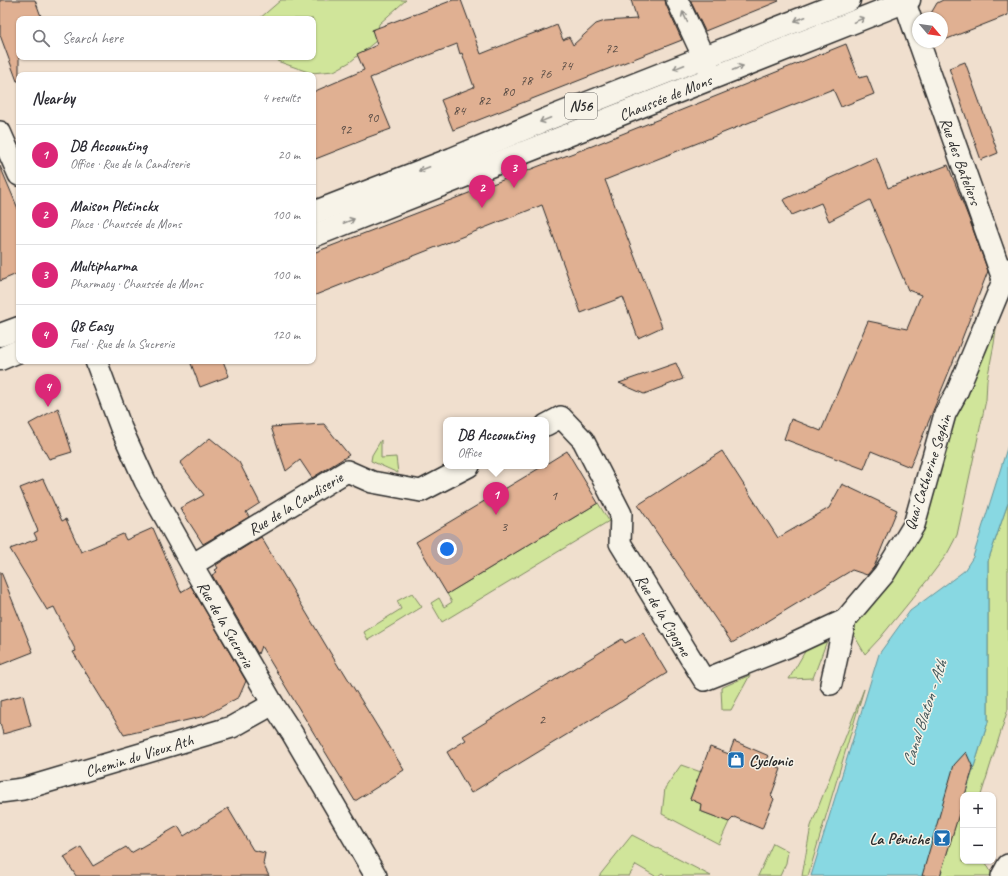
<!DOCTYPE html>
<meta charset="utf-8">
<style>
:root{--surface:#fff;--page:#f2f2f3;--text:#2b2b33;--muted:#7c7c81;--line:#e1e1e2;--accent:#db2777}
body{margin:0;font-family:Caveat,sans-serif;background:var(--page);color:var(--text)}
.controls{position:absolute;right:12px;bottom:12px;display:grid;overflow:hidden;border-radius:8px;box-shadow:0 1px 3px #0004}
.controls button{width:36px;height:36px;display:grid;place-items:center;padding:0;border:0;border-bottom:1px solid var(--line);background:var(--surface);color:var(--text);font:20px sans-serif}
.compass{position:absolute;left:912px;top:12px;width:36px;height:36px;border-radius:50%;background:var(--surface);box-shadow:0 1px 3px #0004;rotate:119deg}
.you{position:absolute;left:447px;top:549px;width:14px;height:14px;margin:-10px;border:3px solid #fff;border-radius:50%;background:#1a73e8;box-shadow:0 0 0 6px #1a73e833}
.badge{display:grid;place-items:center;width:26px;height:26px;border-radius:50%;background:var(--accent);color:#fff;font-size:13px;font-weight:700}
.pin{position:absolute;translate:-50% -33px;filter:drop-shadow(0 1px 2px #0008)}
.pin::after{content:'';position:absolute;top:21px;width:14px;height:12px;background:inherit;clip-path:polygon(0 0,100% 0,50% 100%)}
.popup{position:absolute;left:443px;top:417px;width:106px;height:52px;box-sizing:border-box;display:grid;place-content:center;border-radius:8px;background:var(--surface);filter:drop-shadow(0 1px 3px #0005);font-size:13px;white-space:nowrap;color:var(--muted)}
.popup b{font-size:15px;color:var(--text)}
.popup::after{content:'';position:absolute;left:50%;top:100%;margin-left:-8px;border:8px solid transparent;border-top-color:var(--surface)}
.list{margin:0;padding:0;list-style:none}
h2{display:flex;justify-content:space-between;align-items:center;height:52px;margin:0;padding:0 16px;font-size:17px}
h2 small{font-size:13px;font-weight:400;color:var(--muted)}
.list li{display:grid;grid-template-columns:26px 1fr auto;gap:12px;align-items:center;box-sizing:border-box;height:60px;padding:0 16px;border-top:1px solid var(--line)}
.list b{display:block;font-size:15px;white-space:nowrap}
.list p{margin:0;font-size:13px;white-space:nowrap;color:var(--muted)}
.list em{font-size:13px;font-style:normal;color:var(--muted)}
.icon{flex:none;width:22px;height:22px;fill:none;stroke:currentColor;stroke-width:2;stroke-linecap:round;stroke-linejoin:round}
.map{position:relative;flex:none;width:1008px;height:876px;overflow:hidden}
.search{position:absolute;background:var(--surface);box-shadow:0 1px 3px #0004;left:16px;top:16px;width:300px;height:44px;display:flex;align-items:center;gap:10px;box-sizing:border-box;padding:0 14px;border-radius:8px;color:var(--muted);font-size:15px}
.panel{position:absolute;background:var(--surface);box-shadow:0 1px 3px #0004;left:16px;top:72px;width:300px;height:292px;border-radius:8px}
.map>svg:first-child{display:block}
</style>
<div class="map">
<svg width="1008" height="876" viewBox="0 0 1008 876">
<rect width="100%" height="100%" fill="#f0dfce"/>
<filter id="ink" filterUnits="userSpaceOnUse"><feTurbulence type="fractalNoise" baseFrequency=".025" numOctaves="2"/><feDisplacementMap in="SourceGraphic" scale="8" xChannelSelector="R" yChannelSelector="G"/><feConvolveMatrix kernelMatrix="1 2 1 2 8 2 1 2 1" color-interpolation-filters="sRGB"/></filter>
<g filter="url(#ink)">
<g fill="#d0e59a" stroke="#7e8862">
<polygon points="281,0 406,0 379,24 376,41 350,62 334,71 311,73 277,61 273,57 313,57 313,19 259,19"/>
<polygon points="999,307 994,344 987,380 986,400 957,535 947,554 929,578 880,638 865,654 845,620 884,574 945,414"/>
<polygon points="381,440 381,458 396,457 398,473 371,461 372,455"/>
<polygon points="598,503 609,521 442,622 431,603 439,598 444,607 452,602 447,594"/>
<polygon points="1008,503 1008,709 981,795 965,795 988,722 988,561"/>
<polygon points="412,593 422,607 368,640 364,632 401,609 397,601"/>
<polygon points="828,638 813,678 789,679 807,648"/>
<polygon points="750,675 731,710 722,710 721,688"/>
<polygon points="864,689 808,876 802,876 811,826"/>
<polygon points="681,765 701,772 690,799 701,804 700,811 729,822 719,844 662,814 665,788"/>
<polygon points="963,800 963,815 959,815 963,818 963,861 985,861 992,874 991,876 940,876"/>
<polygon points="632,835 711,876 666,876 662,873 658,876 655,876 636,865 629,876 599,876"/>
<polygon points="773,843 788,851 786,863 780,876 758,876"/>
</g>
<polygon fill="#88d8e2" stroke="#639399" points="1008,445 1008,503 988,561 988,722 965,795 963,795 940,876 811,876 879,654 910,611 964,571 973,557"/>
<g fill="#e0b092" stroke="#2b2b2b">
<polygon points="0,0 35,0 42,19 19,19 19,81 17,81 0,35"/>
<polygon points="453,0 461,0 481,54 521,38 537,32 538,33 557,25 563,40 569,37 573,45 596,24 605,21 637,19 631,0 665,0 666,5 682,40 453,130 441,100 474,87 462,53 460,54 457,44 370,78 391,129 366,138 366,139 313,160 313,92 364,70 357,54 377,45 372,30 414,14 414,15"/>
<polygon points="690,0 778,0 779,1 705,31"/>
<polygon points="943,0 1008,0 1008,15 942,41 942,18 931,18 930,15 937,3"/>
<polygon points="846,44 859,78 867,76 874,94 841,107 833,89 605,180 662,327 638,338 623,297 581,313 542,205 313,296 313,253 560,158 592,146"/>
<polygon points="965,62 998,153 981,160 949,68"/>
<polygon points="876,157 888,188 948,165 971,224 988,271 953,362 910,467 871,451 864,469 784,439 791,419 821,431 868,321 907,329 921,295 908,290 870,200 829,221 821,203 792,215 783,200"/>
<polygon points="0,166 19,211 19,273 0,281"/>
<polygon points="190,361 223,361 229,376 200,387"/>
<polygon points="676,363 683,379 644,394 619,383"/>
<polygon points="58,408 72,452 49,459 29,424"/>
<polygon points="324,424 349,455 312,478 300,460 286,471 271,427"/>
<polygon points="210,438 239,462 260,503 246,512 249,517 203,544 180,508 204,495 180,463"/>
<polygon points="567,451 598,503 447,594 416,542 543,466 546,466 546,464"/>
<polygon points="722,451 778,538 829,508 842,484 897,510 874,567 867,575 852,570 732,643 638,505"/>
<polygon points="43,479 62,521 66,519 81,552 123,534 126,540 153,528 181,592 191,586 246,681 239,697 205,716 124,735 73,652 76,651 54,607 47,610 10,549 37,539 34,533 38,531 20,488"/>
<polygon points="261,537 340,669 342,669 404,770 355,801 261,646 258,654 212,575 217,572 215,570 218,568 216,565"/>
<polygon points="0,572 1,572 33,652 0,665"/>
<polygon points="643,633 667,673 617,704 471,793 447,752 466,740 463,736 622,639 625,643"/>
<polygon points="23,695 31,726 3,734 0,722 0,701"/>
<polygon points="734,741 769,756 766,761 781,769 771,796 774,799 762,829 734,817 729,822 700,811 701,804 690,799 710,747 729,754"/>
<polygon points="966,752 973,768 965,795 963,795 963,801 940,876 922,876 954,765"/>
<polygon points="228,808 253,850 265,853 263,864 269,876 76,876 64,857 81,847 93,866 126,847 131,853 178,826 184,836"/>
</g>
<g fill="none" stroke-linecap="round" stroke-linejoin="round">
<defs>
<g id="street">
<polyline points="677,0 711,73"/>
<polyline points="904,0 918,40"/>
<polyline points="919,42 1003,279"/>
<polyline points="0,132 19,175"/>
<polyline points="96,361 121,428 145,481 192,565 273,704 292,733 376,876"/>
<polyline points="546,425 561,417 583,440 621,514 620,543 704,680 787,647 845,620"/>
<polyline points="192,565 347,471 372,482 421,491 469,466"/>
<polyline points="831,684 845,620 884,574 914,525 945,414 957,392 1008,269"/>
<polyline points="0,792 23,789 232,727 273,704"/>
<polyline points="1002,876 1008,865"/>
</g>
<g id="primary">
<polyline points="313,213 452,159 550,118 849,0"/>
<polyline points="313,236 909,0"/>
<polyline points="0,335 19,328"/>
<polyline points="0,359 19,351"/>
</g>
</defs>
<use href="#street" stroke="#2b2b2b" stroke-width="24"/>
<use href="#primary" stroke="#2b2b2b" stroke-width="25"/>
<use href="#street" stroke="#f7f3e8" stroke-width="21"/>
<use href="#primary" stroke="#f7f3e8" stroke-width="22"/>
</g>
<defs><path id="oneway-shaft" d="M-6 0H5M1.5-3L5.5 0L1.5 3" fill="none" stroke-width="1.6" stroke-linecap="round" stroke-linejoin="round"/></defs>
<g stroke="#918f8a">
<use href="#oneway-shaft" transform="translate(685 17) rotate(-115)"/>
<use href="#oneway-shaft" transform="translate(800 19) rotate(159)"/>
<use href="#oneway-shaft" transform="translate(859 20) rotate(-22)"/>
<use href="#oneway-shaft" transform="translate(679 67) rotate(158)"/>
<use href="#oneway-shaft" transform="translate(738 68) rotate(-22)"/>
<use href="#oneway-shaft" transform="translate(545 120) rotate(158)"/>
<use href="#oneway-shaft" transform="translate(424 169) rotate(159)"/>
<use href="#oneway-shaft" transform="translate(349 221) rotate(-22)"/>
</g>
</g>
<defs>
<symbol id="shop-square" viewBox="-11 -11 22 22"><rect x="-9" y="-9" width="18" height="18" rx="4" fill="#1f6fb2" stroke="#f7f3e8"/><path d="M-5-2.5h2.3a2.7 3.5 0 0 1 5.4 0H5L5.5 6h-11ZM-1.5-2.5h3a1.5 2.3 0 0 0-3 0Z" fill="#fff"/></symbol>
<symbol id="bar-square" viewBox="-11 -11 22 22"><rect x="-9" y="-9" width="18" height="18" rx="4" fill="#1f6fb2" stroke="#f7f3e8"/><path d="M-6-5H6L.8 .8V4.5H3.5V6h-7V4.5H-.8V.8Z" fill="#fff"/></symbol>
</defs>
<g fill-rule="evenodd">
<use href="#shop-square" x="726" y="750" width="20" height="20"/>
<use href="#bar-square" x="932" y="828" width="20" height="20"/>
</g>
<g text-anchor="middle" stroke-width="3" stroke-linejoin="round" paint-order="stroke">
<g font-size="14" fill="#584c45">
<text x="611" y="53">72</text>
<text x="566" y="70">74</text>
<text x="545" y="78">76</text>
<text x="526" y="85">78</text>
<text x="508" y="96">80</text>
<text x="484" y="105">82</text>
<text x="459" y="115">84</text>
<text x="372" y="122">90</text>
<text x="345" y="134">92</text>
<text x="554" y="500">1</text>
<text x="504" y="531">3</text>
<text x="542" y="724">2</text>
</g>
<rect fill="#f7f3e8" stroke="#686764" stroke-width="1" x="565" y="93" width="32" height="26" rx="3"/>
<g font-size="15" font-weight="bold" fill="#2b2b2b">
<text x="581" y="111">N56</text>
</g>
<g font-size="16" fill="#2b2b2b" stroke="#f7f3e8">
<text transform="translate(665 97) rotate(-22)" y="6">Chaussée de Mons</text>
<text transform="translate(961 161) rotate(70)" y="6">Rue des Bateliers</text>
<text transform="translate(927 472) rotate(-72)" y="6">Quai Catherine Seghin</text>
<text transform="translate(295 503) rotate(-31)" y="6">Rue de la Candiserie</text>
<text transform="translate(664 615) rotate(59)" y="6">Rue de la Cigogne</text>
<text transform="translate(226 624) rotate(60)" y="6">Rue de la Sucrerie</text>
<text transform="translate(139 755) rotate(-17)" y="6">Chemin du Vieux Ath</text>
</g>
<g font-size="16" font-weight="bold" fill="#2b2b2b" stroke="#f7f3e8" text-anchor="start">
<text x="749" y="766">Cyclonic</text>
<text x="929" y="844" text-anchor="end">La Péniche</text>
</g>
<g font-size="17" font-style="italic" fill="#425659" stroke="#f7f3e8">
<text transform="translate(924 713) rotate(-72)" y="6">Canal Blaton - Ath</text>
</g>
</g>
</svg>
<div class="controls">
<button>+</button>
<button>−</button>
</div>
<svg class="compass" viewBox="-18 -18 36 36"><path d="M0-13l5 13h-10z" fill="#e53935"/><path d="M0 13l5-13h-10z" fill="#7c7c81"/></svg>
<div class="you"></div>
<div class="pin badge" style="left:496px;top:515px">1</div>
<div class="popup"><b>DB Accounting</b>Office</div>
<div class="pin badge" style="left:482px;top:208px">2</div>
<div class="pin badge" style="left:514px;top:188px">3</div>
<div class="pin badge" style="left:48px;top:407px">4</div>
<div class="search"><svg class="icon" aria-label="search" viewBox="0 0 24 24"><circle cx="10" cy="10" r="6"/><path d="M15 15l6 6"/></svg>Search here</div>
<section class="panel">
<h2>Nearby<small>4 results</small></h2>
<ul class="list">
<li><span class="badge">1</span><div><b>DB Accounting</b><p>Office · Rue de la Candiserie</p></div><em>20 m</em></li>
<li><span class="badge">2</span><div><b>Maison Pletinckx</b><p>Place · Chaussée de Mons</p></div><em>100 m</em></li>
<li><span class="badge">3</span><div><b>Multipharma</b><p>Pharmacy · Chaussée de Mons</p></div><em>100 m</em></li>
<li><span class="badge">4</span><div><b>Q8 Easy</b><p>Fuel · Rue de la Sucrerie</p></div><em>120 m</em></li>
</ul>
</section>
</div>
